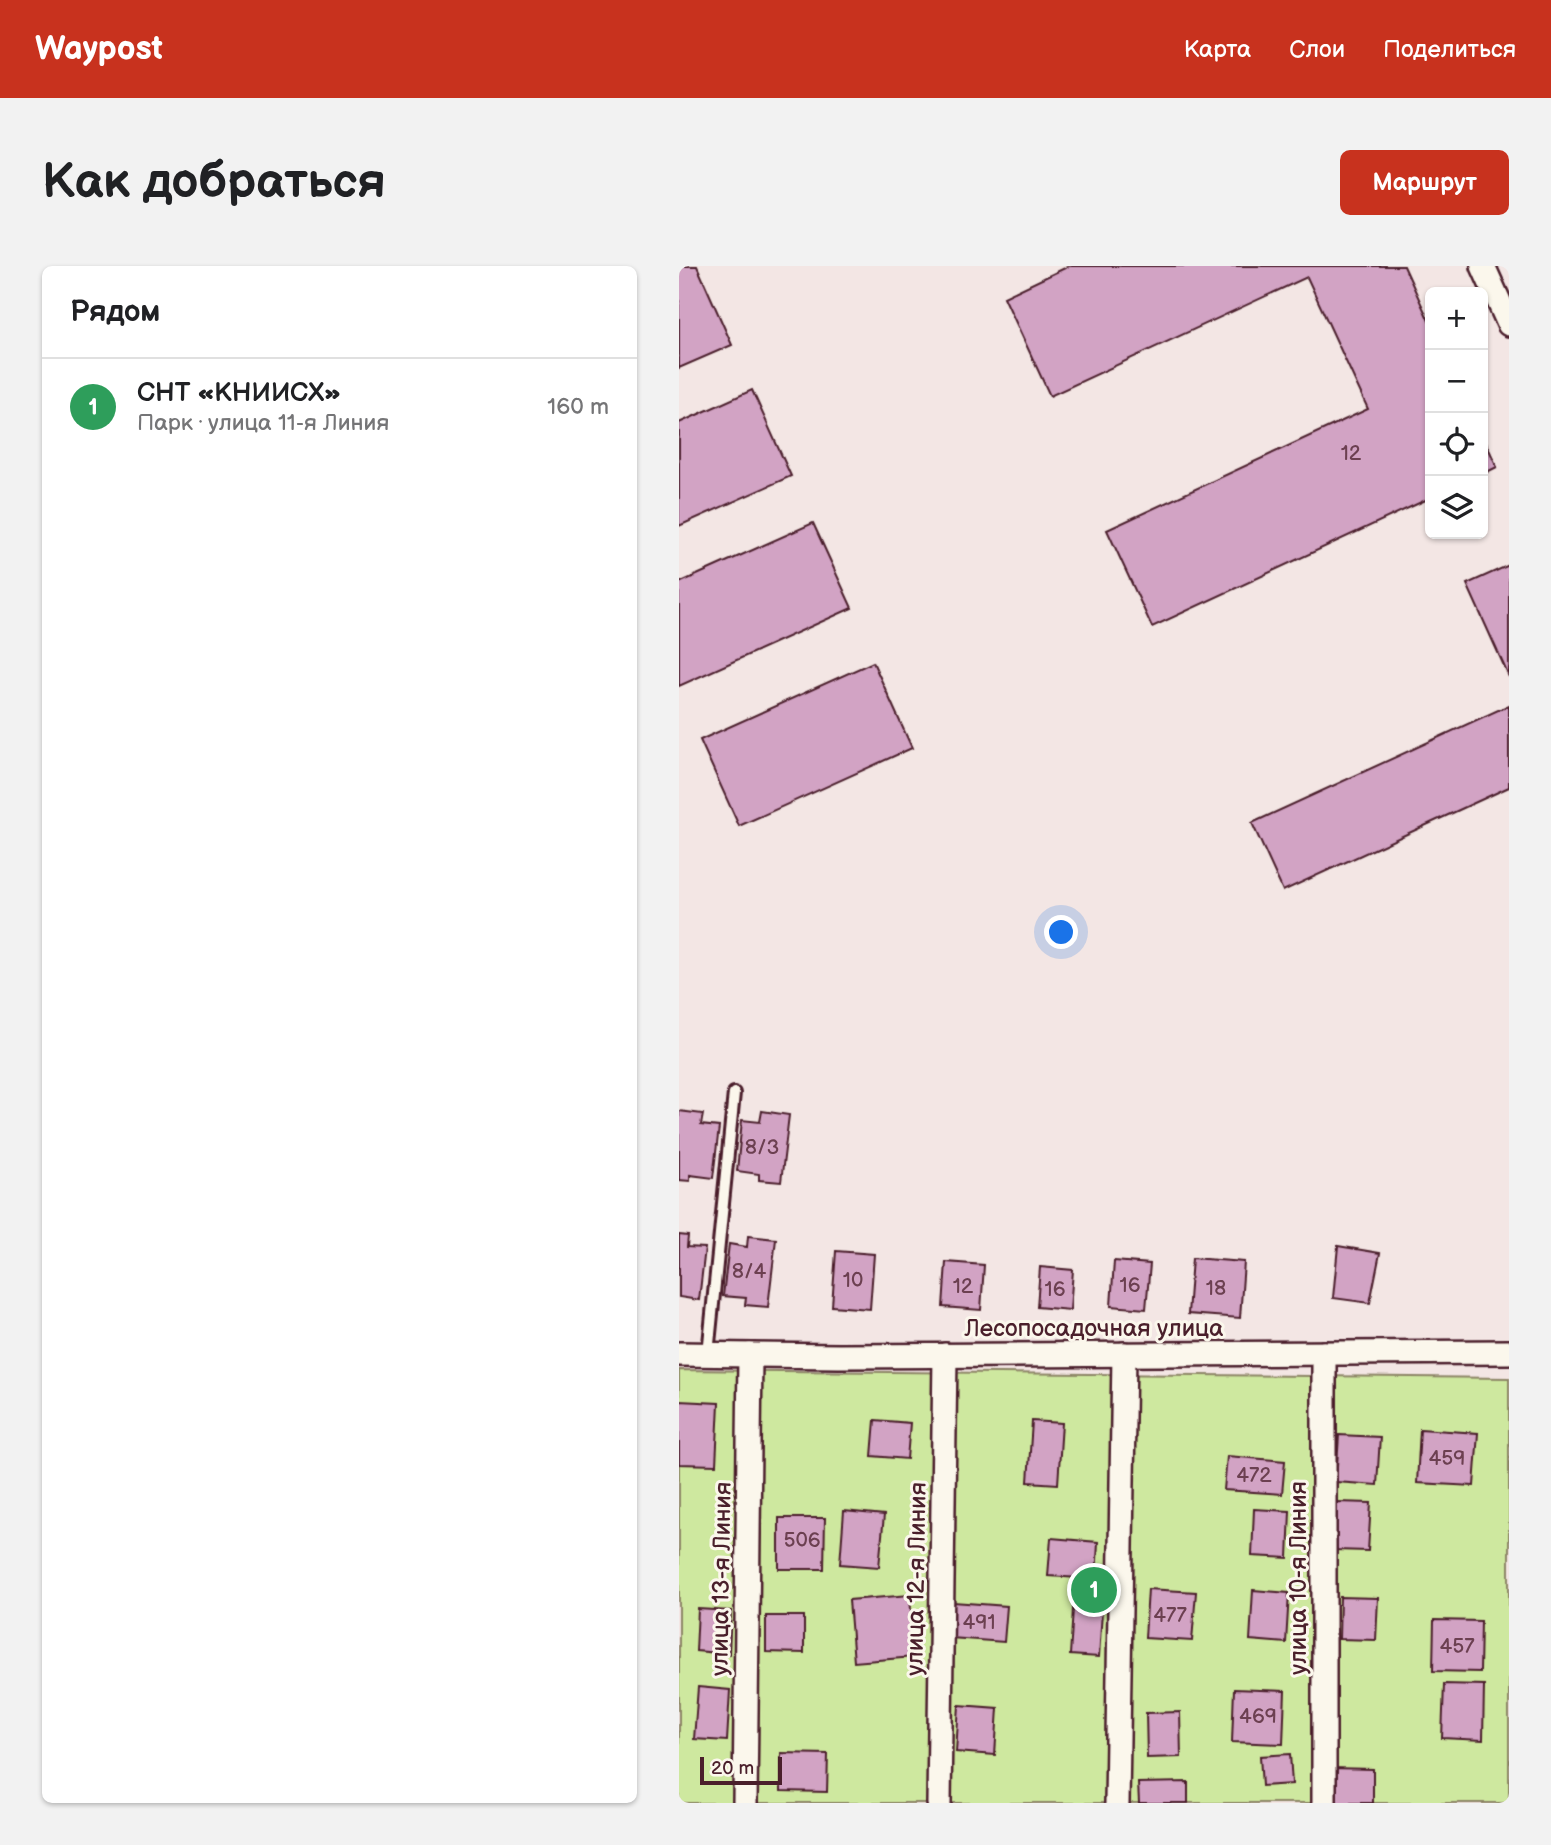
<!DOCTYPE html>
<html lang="ru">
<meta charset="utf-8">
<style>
:root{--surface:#fff;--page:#f2f2f2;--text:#202124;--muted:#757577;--line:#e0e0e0;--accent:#c8321e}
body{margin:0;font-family:"Balsamiq Sans",sans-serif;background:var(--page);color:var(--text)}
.controls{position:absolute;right:21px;top:21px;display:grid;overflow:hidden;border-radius:10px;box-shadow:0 2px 5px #0004}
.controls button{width:63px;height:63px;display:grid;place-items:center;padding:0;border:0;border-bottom:2px solid var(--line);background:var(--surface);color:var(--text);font:35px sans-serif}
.scale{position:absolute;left:21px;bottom:18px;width:82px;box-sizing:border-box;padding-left:7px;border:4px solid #4a1f2b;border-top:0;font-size:19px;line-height:24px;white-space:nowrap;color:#4a1f2b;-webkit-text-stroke:5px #fbf7ec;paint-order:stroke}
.you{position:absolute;left:383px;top:667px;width:24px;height:24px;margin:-18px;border:5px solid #fff;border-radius:50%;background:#1a73e8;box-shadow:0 0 0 10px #1a73e833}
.badge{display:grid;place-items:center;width:46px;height:46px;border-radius:50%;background:var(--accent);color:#fff;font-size:23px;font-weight:700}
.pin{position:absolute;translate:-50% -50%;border:4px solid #fff;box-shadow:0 2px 7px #0006}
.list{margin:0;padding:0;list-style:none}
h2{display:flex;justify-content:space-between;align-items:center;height:91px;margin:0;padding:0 28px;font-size:30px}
h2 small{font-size:23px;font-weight:400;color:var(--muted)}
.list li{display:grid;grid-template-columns:46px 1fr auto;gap:21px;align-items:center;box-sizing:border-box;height:98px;padding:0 28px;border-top:2px solid var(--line)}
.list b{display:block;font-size:26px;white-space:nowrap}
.list p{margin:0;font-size:23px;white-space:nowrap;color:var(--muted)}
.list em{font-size:23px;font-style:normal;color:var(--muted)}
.icon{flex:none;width:38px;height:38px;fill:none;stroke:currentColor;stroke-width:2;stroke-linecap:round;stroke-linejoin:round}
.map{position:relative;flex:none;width:830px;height:1537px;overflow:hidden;border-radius:10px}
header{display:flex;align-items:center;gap:42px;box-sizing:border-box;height:98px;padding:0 35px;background:var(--accent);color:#fff}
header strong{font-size:33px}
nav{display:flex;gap:38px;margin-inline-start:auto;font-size:24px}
.intro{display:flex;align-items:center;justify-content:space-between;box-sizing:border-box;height:168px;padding:0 42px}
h1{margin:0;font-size:49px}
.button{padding:18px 32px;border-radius:10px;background:var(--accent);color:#fff;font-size:24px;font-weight:700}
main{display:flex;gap:42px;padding:0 42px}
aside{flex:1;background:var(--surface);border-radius:10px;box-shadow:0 2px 5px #0004}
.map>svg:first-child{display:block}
</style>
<header>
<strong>Waypost</strong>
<nav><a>Карта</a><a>Слои</a><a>Поделиться</a></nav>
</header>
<div class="intro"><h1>Как добраться</h1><a class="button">Маршрут</a></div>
<main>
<aside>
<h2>Рядом<small></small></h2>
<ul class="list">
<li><span class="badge" style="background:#2e9e5b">1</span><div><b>СНТ «КНИИСХ»</b><p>Парк · улица 11-я Линия</p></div><em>160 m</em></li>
</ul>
</aside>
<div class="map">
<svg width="830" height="1537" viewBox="0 0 830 1537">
<rect width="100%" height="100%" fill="#f3e6e4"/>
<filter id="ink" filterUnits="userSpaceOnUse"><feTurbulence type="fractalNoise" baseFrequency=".0143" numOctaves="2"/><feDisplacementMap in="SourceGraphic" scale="14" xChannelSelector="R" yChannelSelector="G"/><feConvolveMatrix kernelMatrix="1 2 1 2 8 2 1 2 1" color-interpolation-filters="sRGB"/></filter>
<g filter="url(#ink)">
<polygon fill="#cee89f" stroke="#8c8465" stroke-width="2" points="0,1104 830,1112 830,1537 0,1537"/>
<g fill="#d2a3c4" stroke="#4a1f2b" stroke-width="2">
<polygon points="0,0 18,0 53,79 0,102"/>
<polygon points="390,0 725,0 751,57 751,232 473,361 428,264 689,143 628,11 371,130 325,31"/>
<polygon points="73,124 112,210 0,260 0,157"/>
<polygon points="804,170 818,201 804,208"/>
<polygon points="134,257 173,342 0,420 0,317"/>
<polygon points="830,299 830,411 788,318"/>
<polygon points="194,396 233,482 60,560 21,474"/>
<polygon points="830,439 830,521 604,625 573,557"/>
<polygon points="0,845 24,848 22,859 40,861 34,912 11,909 11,915 0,914"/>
<polygon points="83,845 110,849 102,916 80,914 80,908 58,905 63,854 81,856"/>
<polygon points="0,969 9,970 8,981 26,982 20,1034 0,1031"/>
<polygon points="69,970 97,973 89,1041 66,1039 67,1032 44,1030 50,978 68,981"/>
<polygon points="659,980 701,987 691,1037 654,1032"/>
<polygon points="157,985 195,988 191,1043 153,1040"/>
<polygon points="513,992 565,996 561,1052 509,1048"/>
<polygon points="435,995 471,998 467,1043 432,1040"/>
<polygon points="267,996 305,999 302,1044 264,1041"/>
<polygon points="361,1001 394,1004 391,1044 358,1041"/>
<polygon points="0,1135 40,1137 37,1199 0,1198"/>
<polygon points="196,1154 231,1157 228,1193 193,1190"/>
<polygon points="353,1155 383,1157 379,1218 349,1216"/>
<polygon points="741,1163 799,1167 795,1220 738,1217"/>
<polygon points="660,1169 701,1171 698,1219 657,1216"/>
<polygon points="548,1190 606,1195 603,1228 545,1224"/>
<polygon points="658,1236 692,1237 689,1285 656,1284"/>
<polygon points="575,1243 611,1245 609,1292 573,1290"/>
<polygon points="165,1245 205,1249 200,1301 161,1298"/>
<polygon points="100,1252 146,1252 145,1303 100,1303"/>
<polygon points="372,1272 419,1276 417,1313 369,1310"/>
<polygon points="469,1323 517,1326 513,1375 466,1372"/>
<polygon points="574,1324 610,1327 607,1377 571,1374"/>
<polygon points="395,1328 424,1330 420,1391 391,1389"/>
<polygon points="231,1329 235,1391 175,1396 170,1334"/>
<polygon points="661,1331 699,1332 697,1374 660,1373"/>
<polygon points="274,1336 328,1340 325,1376 272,1372"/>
<polygon points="19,1343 52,1345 50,1388 17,1385"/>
<polygon points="87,1350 125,1350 125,1387 87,1386"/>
<polygon points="755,1354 802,1355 801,1406 754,1405"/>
<polygon points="765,1418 805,1419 804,1474 763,1472"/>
<polygon points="19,1421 51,1424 48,1475 15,1473"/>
<polygon points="555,1423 606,1425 604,1478 553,1476"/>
<polygon points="280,1439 319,1442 316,1489 277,1486"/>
<polygon points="501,1446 502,1491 468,1492 467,1447"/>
<polygon points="102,1487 149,1488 148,1526 102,1525"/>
<polygon points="611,1488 613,1518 583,1520 581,1490"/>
<polygon points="652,1502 694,1503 694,1537 652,1537"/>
<polygon points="509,1516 509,1537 460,1537 459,1517"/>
</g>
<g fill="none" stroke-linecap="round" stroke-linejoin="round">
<defs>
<polyline id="service" points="29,1088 55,827"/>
<g id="minor">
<polyline points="804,0 830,58"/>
<polyline points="645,1087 645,1537"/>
<polyline points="0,1088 160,1090 830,1086"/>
<polyline points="66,1537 71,1089"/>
<polyline points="260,1537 266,1089"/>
<polyline points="438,1537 445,1088"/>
</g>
</defs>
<use href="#service" stroke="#4a1f2b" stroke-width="16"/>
<use href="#minor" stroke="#4a1f2b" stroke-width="28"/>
<use href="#service" stroke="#fbf7ec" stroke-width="10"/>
<use href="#minor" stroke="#fbf7ec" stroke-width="23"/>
</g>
</g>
<g text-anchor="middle" stroke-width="6" stroke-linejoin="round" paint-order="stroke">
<g font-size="21" fill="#6c4051">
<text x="672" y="194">12</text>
<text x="83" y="888">8/3</text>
<text x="70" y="1012">8/4</text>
<text x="174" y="1021">10</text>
<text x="451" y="1026">16</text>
<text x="284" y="1027">12</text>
<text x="537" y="1029">18</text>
<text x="376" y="1030">16</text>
<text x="768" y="1199">459</text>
<text x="575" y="1216">472</text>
<text x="123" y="1281">506</text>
<text x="491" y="1356">477</text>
<text x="300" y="1363">491</text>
<text x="778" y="1387">457</text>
<text x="579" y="1457">469</text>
</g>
<g font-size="24" fill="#4a1f2b" stroke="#fbf7ec">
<text x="415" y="1070">Лесопосадочная улица</text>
<text transform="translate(619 1312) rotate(-90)" y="8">улица 10-я Линия</text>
<text transform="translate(42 1313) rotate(-89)" y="8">улица 13-я Линия</text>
<text transform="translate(237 1313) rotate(-89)" y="8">улица 12-я Линия</text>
</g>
</g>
</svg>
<div class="controls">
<button>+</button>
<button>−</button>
<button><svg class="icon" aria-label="locate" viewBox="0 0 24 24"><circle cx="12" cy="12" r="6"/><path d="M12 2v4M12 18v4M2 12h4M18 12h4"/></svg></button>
<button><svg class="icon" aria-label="layers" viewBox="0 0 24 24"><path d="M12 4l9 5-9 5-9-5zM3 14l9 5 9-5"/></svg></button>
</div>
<div class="scale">20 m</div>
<div class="you"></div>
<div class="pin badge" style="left:415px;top:1324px;background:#2e9e5b">1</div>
</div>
</main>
